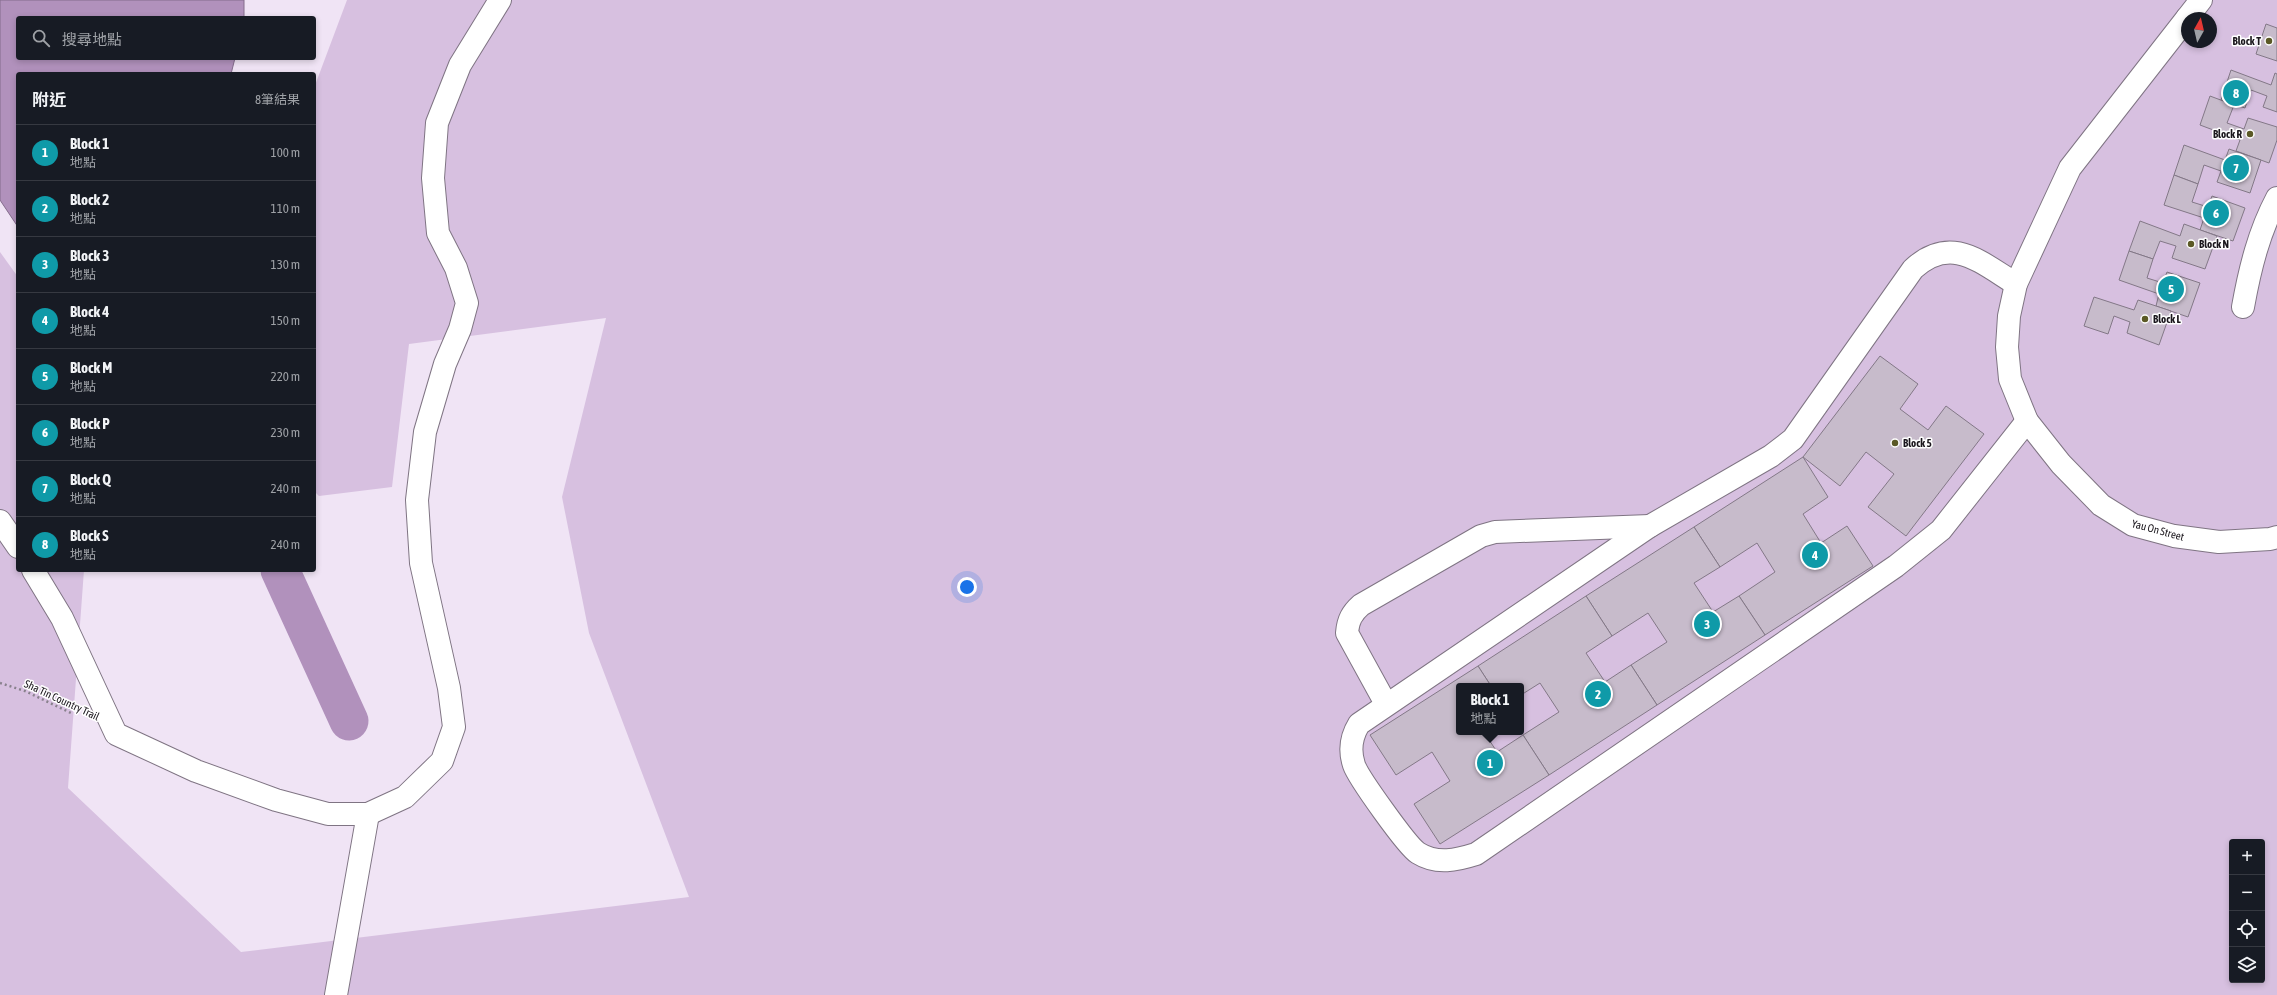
<!DOCTYPE html>
<html lang="zh-TW">
<meta charset="utf-8">
<style>
:root{--surface:#171b24;--page:#242831;--text:#f1f3f6;--muted:#9ea1a6;--line:#363941;--accent:#1a73e8}
body{margin:0;font-family:"Asap Condensed","Noto Sans TC",sans-serif;background:var(--page);color:var(--text)}
.controls{position:absolute;right:12px;bottom:12px;display:grid;overflow:hidden;border-radius:4px;box-shadow:0 2px 6px #0003}
.controls button{width:36px;height:36px;display:grid;place-items:center;padding:0;border:0;border-bottom:1px solid var(--line);background:var(--surface);color:var(--text);font:20px sans-serif}
.compass{position:absolute;left:2181px;top:12px;width:36px;height:36px;border-radius:50%;background:var(--surface);box-shadow:0 2px 6px #0003;rotate:8deg}
.you{position:absolute;left:967px;top:587px;width:14px;height:14px;margin:-10px;border:3px solid #fff;border-radius:50%;background:#1a73e8;box-shadow:0 0 0 6px #1a73e833}
.badge{display:grid;place-items:center;width:26px;height:26px;border-radius:50%;background:var(--accent);color:#fff;font-size:13px;font-weight:700}
.pin{position:absolute;translate:-50% -50%;border:2px solid #fff;box-shadow:0 1px 4px #0006}
.popup{position:absolute;left:1456px;top:683px;width:68px;height:52px;box-sizing:border-box;display:grid;place-content:center;border-radius:4px;background:var(--surface);filter:drop-shadow(0 1px 3px #0005);font-size:13px;white-space:nowrap;color:var(--muted)}
.popup b{font-size:15px;color:var(--text)}
.popup::after{content:'';position:absolute;left:50%;top:100%;margin-left:-8px;border:8px solid transparent;border-top-color:var(--surface)}
.list{margin:0;padding:0;list-style:none}
h2{display:flex;justify-content:space-between;align-items:center;height:52px;margin:0;padding:0 16px;font-size:17px}
h2 small{font-size:13px;font-weight:400;color:var(--muted)}
.list li{display:grid;grid-template-columns:26px 1fr auto;gap:12px;align-items:center;box-sizing:border-box;height:56px;padding:0 16px;border-top:1px solid var(--line)}
.list b{display:block;font-size:15px;white-space:nowrap}
.list p{margin:0;font-size:13px;white-space:nowrap;color:var(--muted)}
.list em{font-size:13px;font-style:normal;color:var(--muted)}
.icon{flex:none;width:22px;height:22px;fill:none;stroke:currentColor;stroke-width:2;stroke-linecap:round;stroke-linejoin:round}
.map{position:relative;flex:none;width:2277px;height:995px;overflow:hidden}
.search{position:absolute;background:var(--surface);box-shadow:0 2px 6px #0003;left:16px;top:16px;width:300px;height:44px;display:flex;align-items:center;gap:10px;box-sizing:border-box;padding:0 14px;border-radius:4px;color:var(--muted);font-size:15px}
.panel{position:absolute;background:var(--surface);box-shadow:0 2px 6px #0003;left:16px;top:72px;width:300px;height:500px;border-radius:4px}
.map>svg:first-child{display:block}
</style>
<div class="map">
<svg width="2277" height="995" viewBox="0 0 2277 995">
<rect width="100%" height="100%" fill="#f0e4f5"/>
<path fill="#d7c0e0" fill-rule="evenodd" d="M347,0H2277V995H0V252L18,277V570H84L68,788L241,952L689,897L589,633L562,497L606,318L409,344L392,487L319,496L314,491V88ZM2187,18H2211V42H2187ZM1459,686H1521V732H1459ZM2232,842H2262V980H2232Z"/>
<polygon fill="#b191bc" stroke="#846c8c" points="0,0 244,0 244,18 18,18 18,58 235,58 231,74 18,74 18,227 0,200"/>
<g fill="none" stroke-linecap="round" stroke-linejoin="round">
<polyline stroke="#b191bc" stroke-width="39" points="280,570 349,721"/>
</g>
<g fill="#c7bbcb" stroke="#837887">
<polygon points="2266,24 2277,28 2277,61 2256,54"/>
<polygon points="2231,70 2271,85 2275,73 2277,74 2277,112 2263,107 2267,96 2251,90 2245,108 2221,100"/>
<polygon points="2210,96 2234,105 2227,123 2244,129 2248,118 2277,127 2277,140 2269,163 2236,151 2240,140 2200,125"/>
<polygon points="2184,145 2225,160 2229,149 2261,160 2250,193 2217,182 2221,171 2204,165 2198,184 2174,175"/>
<polygon points="2174,175 2198,184 2192,202 2208,207 2212,196 2245,208 2233,241 2200,230 2204,218 2164,205"/>
<polygon points="2140,221 2180,236 2184,224 2217,236 2205,269 2172,258 2176,246 2160,241 2153,259 2129,251"/>
<polygon points="2129,251 2153,259 2147,278 2163,283 2167,272 2200,283 2188,317 2156,306 2159,294 2119,280"/>
<polygon points="2094,297 2134,310 2138,300 2171,311 2159,345 2127,333 2130,322 2114,316 2108,334 2084,326"/>
<polygon points="1880,356 1918,384 1900,409 1928,430 1946,406 1984,434 1906,536 1868,507 1894,474 1866,452 1840,486 1803,457"/>
<polygon points="1803,457 1828,497 1803,514 1821,543 1847,526 1873,566 1765,635 1739,596 1775,572 1757,543 1720,567 1694,527"/>
<polygon points="1694,527 1720,567 1694,583 1713,612 1739,596 1765,635 1657,705 1631,665 1667,642 1648,613 1612,636 1586,596"/>
<polygon points="1586,596 1612,636 1586,653 1605,682 1631,665 1657,705 1549,775 1523,735 1559,712 1540,683 1521,695 1521,686 1491,686 1478,666"/>
<polygon points="1478,666 1491,686 1459,686 1459,732 1484,732 1497,752 1523,735 1549,775 1440,844 1414,804 1450,781 1432,752 1396,775 1370,735"/>
</g>
<g fill="none" stroke-linecap="round" stroke-linejoin="round">
<defs>
<g id="minor">
<polyline points="2187,18 2070,168 2016,284 2009,316 2007,347 2010,379 2027,421 2061,464 2101,505 2133,525 2174,536 2219,542 2270,539 2277,537"/>
<polyline points="2187,18 2201,0"/>
<path d="M2016,284C1980,262 1951,234 1913,269L1793,439L1771,456L1650,526L1359,724C1351,737 1349,750 1354,765C1358,777 1407,846 1418,853C1437,865 1457,860 1476,854L1896,566L1941,530L2027,421"/>
<path d="M2243,307C2250,268 2259,232 2277,198"/>
<polyline points="0,521 18,547"/>
<polyline points="33,570 62,618 116,734 196,771 276,800 328,814 368,814 405,797 442,761 454,727 449,688 421,563 417,500 425,432 445,364 460,329 467,303 456,268 438,233 433,178 437,123 460,65 500,0"/>
<path d="M1386,704L1347,633C1348,620 1352,613 1361,605L1481,536L1495,532L1650,526"/>
<polyline points="336,995 368,814"/>
</g>
</defs>
<use href="#minor" stroke="#7f7483" stroke-width="24"/>
<polyline stroke="#89818d" stroke-width="2.5" stroke-dasharray="2 3" stroke-linecap="butt" points="0,683 25,691 71,713"/>
<use href="#minor" stroke="#fff" stroke-width="22"/>
</g>
<g fill="#5b5926" stroke="#fff" stroke-width="1.5">
<circle cx="2269" cy="41" r="4"/>
<circle cx="2250" cy="134" r="4"/>
<circle cx="2191" cy="244" r="4"/>
<circle cx="2145" cy="319" r="4"/>
<circle cx="1895" cy="443" r="4"/>
</g>
<g text-anchor="middle" stroke-width="3" stroke-linejoin="round" paint-order="stroke">
<g font-size="11" font-weight="bold" fill="#1a161c" stroke="#fff" text-anchor="start">
<text x="2261" y="45" text-anchor="end">Block T</text>
<text x="2242" y="138" text-anchor="end">Block R</text>
<text x="2199" y="248">Block N</text>
<text x="2153" y="323">Block L</text>
<text x="1903" y="447">Block 5</text>
</g>
<g font-size="11" fill="#1a161c" stroke="#fff">
<text transform="translate(2158 530) rotate(15)" y="4">Yau On Street</text>
<text transform="translate(62 700) rotate(25)" y="4">Sha Tin Country Trail</text>
</g>
</g>
</svg>
<div class="controls">
<button>+</button>
<button>−</button>
<button><svg class="icon" aria-label="locate" viewBox="0 0 24 24"><circle cx="12" cy="12" r="6"/><path d="M12 2v4M12 18v4M2 12h4M18 12h4"/></svg></button>
<button><svg class="icon" aria-label="layers" viewBox="0 0 24 24"><path d="M12 4l9 5-9 5-9-5zM3 14l9 5 9-5"/></svg></button>
</div>
<svg class="compass" viewBox="-18 -18 36 36"><path d="M0-13l5 13h-10z" fill="#e53935"/><path d="M0 13l5-13h-10z" fill="#9ea1a6"/></svg>
<div class="you"></div>
<div class="pin badge" style="left:1490px;top:763px;background:#0f9aa8">1</div>
<div class="popup"><b>Block 1</b>地點</div>
<div class="pin badge" style="left:1598px;top:694px;background:#0f9aa8">2</div>
<div class="pin badge" style="left:1707px;top:624px;background:#0f9aa8">3</div>
<div class="pin badge" style="left:1815px;top:555px;background:#0f9aa8">4</div>
<div class="pin badge" style="left:2171px;top:289px;background:#0f9aa8">5</div>
<div class="pin badge" style="left:2216px;top:213px;background:#0f9aa8">6</div>
<div class="pin badge" style="left:2236px;top:168px;background:#0f9aa8">7</div>
<div class="pin badge" style="left:2236px;top:93px;background:#0f9aa8">8</div>
<div class="search"><svg class="icon" aria-label="search" viewBox="0 0 24 24"><circle cx="10" cy="10" r="6"/><path d="M15 15l6 6"/></svg>搜尋地點</div>
<section class="panel">
<h2>附近<small>8筆結果</small></h2>
<ul class="list">
<li><span class="badge" style="background:#0f9aa8">1</span><div><b>Block 1</b><p>地點</p></div><em>100 m</em></li>
<li><span class="badge" style="background:#0f9aa8">2</span><div><b>Block 2</b><p>地點</p></div><em>110 m</em></li>
<li><span class="badge" style="background:#0f9aa8">3</span><div><b>Block 3</b><p>地點</p></div><em>130 m</em></li>
<li><span class="badge" style="background:#0f9aa8">4</span><div><b>Block 4</b><p>地點</p></div><em>150 m</em></li>
<li><span class="badge" style="background:#0f9aa8">5</span><div><b>Block M</b><p>地點</p></div><em>220 m</em></li>
<li><span class="badge" style="background:#0f9aa8">6</span><div><b>Block P</b><p>地點</p></div><em>230 m</em></li>
<li><span class="badge" style="background:#0f9aa8">7</span><div><b>Block Q</b><p>地點</p></div><em>240 m</em></li>
<li><span class="badge" style="background:#0f9aa8">8</span><div><b>Block S</b><p>地點</p></div><em>240 m</em></li>
</ul>
</section>
</div>
